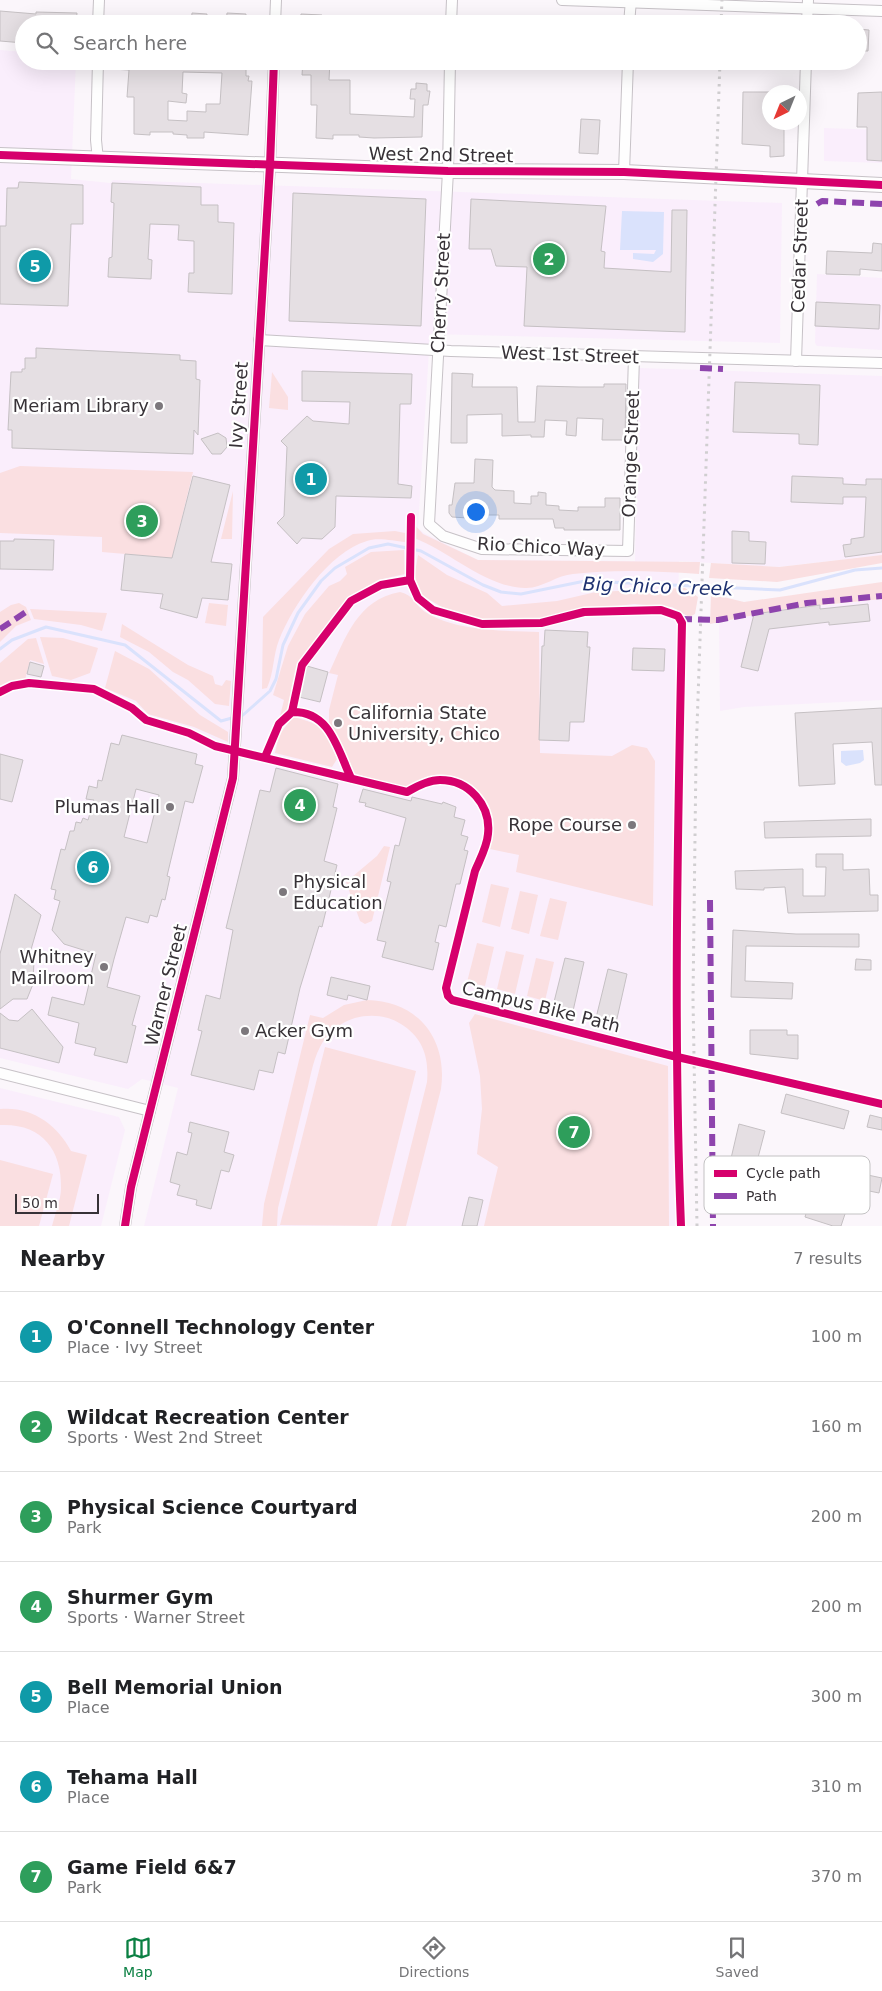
<!DOCTYPE html>
<meta charset="utf-8">
<style>
:root{--surface:#fff;--page:#f2f2f2;--text:#202124;--muted:#757577;--line:#e0e0e0;--accent:#0b8043}
body{margin:0;font-family:"DejaVu Sans",sans-serif;background:var(--page);color:var(--text)}
.compass{position:absolute;left:762px;top:85px;width:45px;height:45px;border-radius:50%;background:var(--surface);box-shadow:0 5px 20px #0002;rotate:223deg}
.scale{position:absolute;left:15px;bottom:12px;width:84px;box-sizing:border-box;padding-left:5px;border:2px solid #373237;border-top:0;font-size:14px;line-height:18px;white-space:nowrap;color:#373237;-webkit-text-stroke:4px #fff;paint-order:stroke}
.you{position:absolute;left:475px;top:511px;width:18px;height:18px;margin:-12px;border:4px solid #fff;border-radius:50%;background:#1a73e8;box-shadow:0 0 0 8px #1a73e833}
.badge{display:grid;place-items:center;width:32px;height:32px;border-radius:50%;background:var(--accent);color:#fff;font-size:16px;font-weight:700}
.pin{position:absolute;translate:-50% -50%;border:2px solid #fff;box-shadow:0 1px 5px #0006}
.list{margin:0;padding:0;list-style:none}
h2{display:flex;justify-content:space-between;align-items:center;height:65px;margin:0;padding:0 20px;font-size:21px}
h2 small{font-size:16px;font-weight:400;color:var(--muted)}
.list li{display:grid;grid-template-columns:32px 1fr auto;gap:15px;align-items:center;box-sizing:border-box;height:90px;padding:0 20px;border-top:1px solid var(--line)}
.list b{display:block;font-size:19px;white-space:nowrap}
.list p{margin:0;font-size:16px;white-space:nowrap;color:var(--muted)}
.list em{font-size:16px;font-style:normal;color:var(--muted)}
.icon{flex:none;width:28px;height:28px;fill:none;stroke:currentColor;stroke-width:2;stroke-linecap:round;stroke-linejoin:round}
.map{position:relative;flex:none;width:882px;height:1226px;overflow:hidden}
.search{position:absolute;background:var(--surface);box-shadow:0 5px 20px #0002;left:15px;right:15px;top:15px;height:55px;display:flex;align-items:center;gap:12px;box-sizing:border-box;padding:0 18px;border-radius:28px;color:var(--muted);font-size:19px}
.sheet{height:695px;background:var(--surface)}
nav{display:flex;justify-content:space-around;align-items:center;box-sizing:border-box;height:70px;border-top:1px solid var(--line);background:var(--surface);font-size:14px;color:var(--muted)}
nav a{display:grid;justify-items:center;gap:2px}
nav .on{color:var(--accent)}
.map>svg:first-child{display:block}
</style>
<div class="map">
<svg width="882" height="1226" viewBox="0 0 882 1226">
<rect width="100%" height="100%" fill="#fbf6fb"/>
<g fill="#faeefc">
<polygon points="0,50 24,52 24,61 76,61 71,179 110,183 113,180 782,203 780,343 430,334 418,528 424,533 478,560 635,561 639,368 882,376 882,555 778,567 679,561 670,994 677,1226 144,1226 178,1088 142,1079 128,1089 0,1058"/>
<polygon points="824,128 882,130 882,163 824,161"/>
<polygon points="817,274 882,278 882,350 817,346 815,343"/>
<polygon points="882,599 882,700 744,707 720,711 719,624 754,614"/>
<polygon points="0,1088 119,1117 125,1130 101,1226 0,1226"/>
</g>
<g fill="#fadfe1">
<polygon points="272,372 288,397 288,410 269,408"/>
<polygon points="20,466 193,472 172,558 102,552 102,537 0,533 0,473"/>
<polygon points="233,491 232,539 221,539"/>
<path d="M414,524L423,534L478,560L700,562L699,574C657,571 615,569 573,574C557,575 541,589 525,588C485,587 451,552 414,538Z"/>
<path d="M395,531L405,533V542C394,541 377,537 367,541C329,552 293,605 279,640C273,655 274,673 267,688L262,689L263,617L329,549L353,534Z"/>
<polygon points="404,550 405,574 378,580 347,598 298,662 288,709 280,716 284,700 273,695 288,646 305,614 329,586 340,581 347,574 345,567 371,552"/>
<polygon points="418,555 447,575 487,593 502,606 557,601 596,592 685,588 698,597 695,614 689,617 672,607 634,604 583,610 541,619 482,621 459,617 423,596 414,579"/>
<polygon points="882,555 882,563 777,582 709,578 711,563 779,567"/>
<polygon points="882,582 882,599 784,609 710,624 711,594 744,602"/>
<path d="M400,592C414,595 415,606 427,613C456,631 505,631 539,632L540,753L612,756L632,745L647,748L655,761L653,906L516,872L519,855L490,849C499,811 478,771 434,775C423,776 415,785 406,787C398,788 364,776 354,773L329,723V710L338,675L329,673C346,637 357,600 400,592Z"/>
<polygon points="19,603 26,607 31,620 16,626 0,642 0,612 11,605"/>
<polygon points="209,603 228,605 226,626 205,623"/>
<polygon points="30,609 107,613 102,631 81,625 34,619"/>
<polygon points="122,624 188,665 213,676 215,684 222,686 226,680 231,681 229,706 215,704 188,680 173,672 149,652 120,637"/>
<polygon points="40,637 63,638 98,648 90,673 71,680 52,676"/>
<polygon points="36,638 44,664 30,660 25,680 0,689 0,663 28,639"/>
<polygon points="115,651 149,669 200,715 228,732 228,742 194,727 148,714 136,701 105,688"/>
<path d="M293,717C327,726 324,728 337,759L332,767L275,753L279,735Z"/>
<polygon points="384,846 390,847 372,921 365,924 360,921 346,882 377,856"/>
<polygon points="491,884 509,888 500,927 482,922"/>
<polygon points="520,891 538,895 529,934 511,929"/>
<polygon points="550,898 567,902 558,940 540,936"/>
<polygon points="477,943 494,947 485,986 467,982"/>
<polygon points="506,951 524,955 515,994 497,989"/>
<polygon points="536,958 554,962 545,1001 527,996"/>
<path d="M367,1000C418,1001 448,1039 441,1089L406,1226H391L427,1082C429,1059 424,1040 404,1026C376,1006 336,1016 320,1047C312,1062 310,1081 305,1098C296,1135 287,1172 278,1208L277,1226H262L264,1204L310,1015L323,1018L344,1005Z"/>
<polygon points="475,1014 668,1066 669,1226 484,1226 498,1167 477,1154 482,1109 480,1076 469,1023"/>
<polygon points="325,1047 416,1071 377,1226 280,1225"/>
<path d="M0,1109C31,1106 57,1124 71,1151L87,1155L69,1226H52C55,1214 61,1200 61,1188C62,1149 41,1123 0,1125Z"/>
<polygon points="0,1160 53,1174 39,1226 0,1226"/>
</g>
<g fill="#dae2fc">
<polygon points="622,211 664,212 663,254 653,262 633,259 633,253 654,254 656,250 620,250"/>
<polygon points="863,750 864,760 860,763 846,766 841,762 841,751"/>
</g>
<g fill="none" stroke-linecap="round" stroke-linejoin="round">
<polyline stroke="#dae2fc" stroke-width="3" points="0,649 12,640 46,627 125,645 221,721 243,715 270,691 276,679 283,645 298,613 321,581 335,568 369,548 388,544 421,551 483,585 501,592 521,594 585,581 780,590 855,570 882,568"/>
</g>
<g fill="#e5dfe3" stroke="#c5c0c3" fill-rule="evenodd">
<polygon points="0,11 36,14 36,12 77,13 76,24 24,24 24,43 0,41"/>
<polygon points="192,13 207,14 206,24 191,24"/>
<polygon points="227,13 246,14 245,24 226,24"/>
<polygon points="301,14 322,15 321,24 300,24"/>
<polygon points="858,29 869,30 868,51 858,51"/>
<path d="M112,61L220,63V61H246V76H249L248,81H252L248,135L204,132V138H187V135L173,134V132H150V135L134,134V97H127L129,70L112,69ZM183,72L222,73L220,104H206V112L187,111V121L168,120V101L186,103L187,94L182,93Z"/>
<polygon points="303,61 330,61 329,80 350,80 350,114 414,117 415,99 410,99 411,89 416,89 416,83 427,84 427,91 430,91 428,105 423,105 422,137 374,138 359,137 359,135 333,135 333,139 316,138 317,105 311,105 311,75 302,75"/>
<polygon points="743,92 770,92 770,122 784,122 784,156 770,157 770,146 742,144"/>
<polygon points="882,92 882,161 867,160 867,127 857,127 858,93"/>
<polygon points="581,119 600,120 598,154 579,153"/>
<polygon points="19,182 83,185 83,224 71,224 68,306 0,304 0,226 6,226 7,188 18,188"/>
<polygon points="112,183 201,187 201,205 218,205 218,222 234,223 232,294 188,292 189,273 194,273 194,241 178,240 179,225 150,224 148,259 152,260 151,279 108,277 109,258 112,257 114,203 111,202"/>
<polygon points="293,193 426,199 421,326 289,321"/>
<polygon points="471,199 606,206 601,251 605,252 604,268 671,272 672,210 687,210 685,332 524,326 527,267 496,266 491,249 469,249"/>
<polygon points="873,243 882,244 882,271 860,269 860,275 826,274 827,251 872,253"/>
<polygon points="816,302 880,305 879,329 815,326"/>
<polygon points="36,348 180,355 180,360 196,361 196,379 200,380 198,435 194,430 193,454 12,448 12,430 8,430 11,372 22,372 22,369 25,369 25,358 36,358"/>
<polygon points="302,371 412,374 411,404 400,404 398,484 412,486 411,498 336,496 335,527 322,539 302,538 297,544 277,523 284,516 287,447 281,441 307,416 313,421 349,424 350,402 302,401"/>
<polygon points="452,373 473,374 472,387 517,387 518,422 535,422 537,386 579,387 604,387 604,384 626,384 625,440 602,440 603,419 577,418 576,436 566,435 567,421 545,420 544,437 531,437 531,435 502,436 502,414 467,415 467,443 451,443"/>
<polygon points="735,382 820,385 818,445 799,444 799,434 733,432"/>
<polygon points="218,433 226,438 227,447 221,454 212,454 201,439"/>
<polygon points="475,459 493,460 492,487 495,490 514,491 514,503 531,504 531,496 538,496 538,492 546,493 546,505 559,506 559,510 578,511 578,507 605,507 605,498 620,498 620,530 564,530 564,528 555,528 553,519 499,519 499,515 469,515 468,518 452,517 449,513 449,505 452,505 455,483 474,483"/>
<polygon points="193,476 230,485 211,562 232,564 228,600 202,598 197,618 160,608 163,594 121,590 125,554 172,558"/>
<polygon points="792,476 843,478 843,484 866,485 866,479 882,479 882,552 845,557 843,545 851,544 851,539 864,537 866,497 843,497 843,504 791,502"/>
<polygon points="732,531 749,532 749,541 766,542 765,564 732,563"/>
<polygon points="14,539 54,540 53,570 0,569 0,541 14,541"/>
<polygon points="868,604 870,621 829,625 829,622 769,629 758,671 741,667 754,614 820,605 820,609"/>
<polygon points="545,630 588,632 587,647 590,647 584,722 570,722 569,741 539,740 542,646 544,646"/>
<polygon points="633,648 665,649 664,671 632,670"/>
<polygon points="30,662 44,666 41,677 27,674"/>
<polygon points="307,666 328,672 320,702 299,697"/>
<polygon points="882,708 882,785 875,785 872,742 833,744 835,784 799,786 795,713"/>
<path d="M122,735L197,754L195,764L203,766L193,803L185,801L167,876L170,877L165,900L162,899L157,917L150,915L148,923L126,917L114,959L107,987L140,996L132,1025L136,1026L127,1063L94,1055L96,1048L75,1043L79,1023L48,1015L52,997L84,1005L96,954L64,944L52,930L60,901L54,899L56,890L51,889L61,849L65,850L70,831H74L76,822L81,823L83,818L88,820L94,800L86,799L89,786L97,788L98,780L102,781L111,743L119,745ZM136,789L159,795L147,843L124,837Z"/>
<polygon points="0,754 23,760 12,802 0,799"/>
<polygon points="276,768 338,784 333,807 337,808 324,861 337,865 322,927 319,926 300,988 285,1054 278,1052 273,1073 259,1070 254,1090 191,1075 202,1031 198,1030 206,995 220,999 233,930 226,928 260,790 270,792"/>
<polygon points="363,789 411,801 412,797 442,804 443,802 456,807 454,817 465,820 461,835 468,837 464,850 468,851 460,884 456,884 446,927 439,925 435,942 439,943 433,970 382,957 386,942 377,940 391,882 387,881 395,845 399,846 406,818 365,806 366,803 359,802"/>
<polygon points="871,819 871,836 765,838 764,822"/>
<polygon points="816,854 843,854 843,870 869,869 870,895 878,895 878,911 788,913 785,887 764,888 764,890 736,889 735,871 803,869 803,896 825,896 826,867 816,867"/>
<polygon points="15,894 41,915 30,953 34,960 33,984 27,999 13,999 0,1009 0,954"/>
<polygon points="733,930 796,934 859,934 859,947 746,946 745,981 793,983 792,999 731,997"/>
<polygon points="565,958 584,962 573,1011 553,1006"/>
<polygon points="856,959 871,960 871,970 855,970"/>
<polygon points="608,969 627,974 616,1023 596,1018"/>
<polygon points="331,977 370,986 367,1000 348,995 347,1000 327,995"/>
<polygon points="32,1009 63,1047 59,1063 0,1048 0,1013 9,1020 18,1021"/>
<polygon points="750,1030 787,1030 787,1035 798,1035 798,1059 750,1054"/>
<polygon points="786,1094 849,1111 844,1129 781,1113"/>
<polygon points="870,1115 882,1118 882,1130 867,1127"/>
<polygon points="190,1122 229,1132 224,1152 234,1155 229,1172 221,1170 211,1209 196,1205 197,1200 177,1195 180,1185 170,1182 177,1152 187,1155 192,1133 188,1132"/>
<polygon points="739,1124 765,1131 755,1169 807,1181 804,1195 847,1208 841,1226 833,1226 805,1217 807,1210 752,1198 754,1186 726,1180"/>
<polygon points="820,1165 882,1178 879,1193 816,1180"/>
<polygon points="469,1197 483,1200 477,1226 462,1226"/>
</g>
<g fill="none" stroke-linecap="round" stroke-linejoin="round">
<defs>
<g id="minor">
<polyline points="562,0 882,11"/>
<polyline points="98,24 99,0"/>
<polyline points="275,24 276,0"/>
<polyline points="451,24 452,0"/>
<polyline points="629,24 631,0"/>
<polyline points="807,24 808,0"/>
<polyline points="98,61 96,140 98,160"/>
<polyline points="450,61 448,171 429,524 443,536 482,549 628,551 634,357"/>
<polyline points="624,172 628,61"/>
<polyline points="259,340 451,351 882,363"/>
<polyline points="796,361 806,61"/>
<polyline points="0,1073 150,1111"/>
<polyline points="125,1226 131,1187 233,778 270,165 274,61"/>
</g>
<polyline id="tertiary" points="0,155 448,171 624,172 882,185"/>
</defs>
<use href="#minor" stroke="#c7c2c7" stroke-width="12"/>
<use href="#tertiary" stroke="#c7c2c7" stroke-width="16"/>
<use href="#minor" stroke="#fefefe" stroke-width="10"/>
<use href="#tertiary" stroke="#fefefe" stroke-width="14"/>
<g stroke="#d0ced0" stroke-width="3" stroke-dasharray="2.5 5" stroke-linecap="butt">
<polyline points="721,24 722,0"/>
<polyline points="697,1226 693,999 696,756 720,61"/>
</g>
<g stroke="#8e44ad" stroke-width="6" stroke-dasharray="12 6" stroke-linecap="butt">
<polyline points="817,204 822,201 882,204"/>
<polyline points="700,368 723,369"/>
<polyline points="680,619 718,620 807,603 882,596"/>
<polyline points="0,629 29,610"/>
<polyline points="710,900 713,1226"/>
</g>
<defs>
<g id="cycleway">
<polyline points="0,155 448,171 624,172 882,185"/>
<path d="M410,580L418,598L433,610L482,624L541,623L584,612L661,610L678,616L682,623C678,824 673,1025 681,1226"/>
<path d="M0,692L12,686L29,683L94,689L132,708L146,720L189,733L215,746L407,792C417,786 428,780 440,780C469,780 491,805 488,834C487,847 480,859 475,871L446,988L448,996L452,1000L673,1056L882,1104"/>
<polyline points="292,712 302,665 351,601 381,585 410,580 411,517"/>
<path d="M265,757L279,724L292,712C330,711 337,748 351,778"/>
<polyline points="125,1226 131,1187 233,778 270,165 274,61"/>
</g>
</defs>
<use href="#cycleway" stroke="#fff" stroke-width="11"/>
<use href="#cycleway" stroke="#d6006c" stroke-width="8"/>
</g>
<g fill="#7c777c" stroke="#fff" stroke-width="2">
<circle cx="159" cy="406" r="5"/>
<circle cx="338" cy="723" r="5"/>
<circle cx="170" cy="807" r="5"/>
<circle cx="632" cy="825" r="5"/>
<circle cx="283" cy="892" r="5"/>
<circle cx="104" cy="967" r="5"/>
<circle cx="245" cy="1031" r="5"/>
</g>
<g text-anchor="middle" stroke-width="4.5" stroke-linejoin="round" paint-order="stroke">
<g font-size="18" fill="#373237" stroke="#fff">
<text transform="translate(441 155) rotate(1)" y="6">West 2nd Street</text>
<text transform="translate(800 256) rotate(-88)" y="6">Cedar Street</text>
<text transform="translate(441 293) rotate(-87)" y="6">Cherry Street</text>
<text transform="translate(570 355) rotate(2)" y="6">West 1st Street</text>
<text transform="translate(239 405) rotate(-86)" y="6">Ivy Street</text>
<text transform="translate(631 454) rotate(-88)" y="6">Orange Street</text>
<text transform="translate(541 547) rotate(3)" y="6">Rio Chico Way</text>
<text transform="translate(166 985) rotate(-76)" y="6">Warner Street</text>
<text transform="translate(541 1007) rotate(14)" y="6">Campus Bike Path</text>
</g>
<g font-size="18" fill="#373237" stroke="#fff" text-anchor="end">
<text x="149" y="412">Meriam Library</text>
<text x="348" y="719" text-anchor="start">California State<tspan x="348" dy="21">University, Chico</tspan></text>
<text x="160" y="813">Plumas Hall</text>
<text x="622" y="831">Rope Course</text>
<text x="293" y="888" text-anchor="start">Physical<tspan x="293" dy="21">Education</tspan></text>
<text x="94" y="963">Whitney<tspan x="94" dy="21">Mailroom</tspan></text>
<text x="255" y="1037" text-anchor="start">Acker Gym</text>
</g>
<g font-size="19" font-style="italic" fill="#1e3170" stroke="#fff">
<text transform="translate(658 586) rotate(2)" y="7">Big Chico Creek</text>
</g>
</g>
<rect x="704" y="1156" width="166" height="58" rx="8" fill="#fff" stroke="#c3c2c3" stroke-width="1"/>
<rect x="714" y="1170" width="23" height="7" fill="#d6006c"/>
<rect x="714" y="1193" width="23" height="6" fill="#8e44ad"/>
<g font-size="14" fill="#373237">
<text x="746" y="1178">Cycle path</text>
<text x="746" y="1201">Path</text>
</g>
</svg>
<svg class="compass" viewBox="-18 -18 36 36"><path d="M0-13l5 13h-10z" fill="#e53935"/><path d="M0 13l5-13h-10z" fill="#757577"/></svg>
<div class="scale">50 m</div>
<div class="you"></div>
<div class="pin badge" style="left:311px;top:479px;background:#0f9aa8">1</div>
<div class="pin badge" style="left:549px;top:259px;background:#2e9e5b">2</div>
<div class="pin badge" style="left:142px;top:521px;background:#2e9e5b">3</div>
<div class="pin badge" style="left:300px;top:805px;background:#2e9e5b">4</div>
<div class="pin badge" style="left:35px;top:266px;background:#0f9aa8">5</div>
<div class="pin badge" style="left:93px;top:867px;background:#0f9aa8">6</div>
<div class="pin badge" style="left:574px;top:1132px;background:#2e9e5b">7</div>
<div class="search"><svg class="icon" aria-label="search" viewBox="0 0 24 24"><circle cx="10" cy="10" r="6"/><path d="M15 15l6 6"/></svg>Search here</div>
</div>
<section class="sheet">
<h2>Nearby<small>7 results</small></h2>
<ul class="list">
<li><span class="badge" style="background:#0f9aa8">1</span><div><b>O'Connell Technology Center</b><p>Place · Ivy Street</p></div><em>100 m</em></li>
<li><span class="badge" style="background:#2e9e5b">2</span><div><b>Wildcat Recreation Center</b><p>Sports · West 2nd Street</p></div><em>160 m</em></li>
<li><span class="badge" style="background:#2e9e5b">3</span><div><b>Physical Science Courtyard</b><p>Park</p></div><em>200 m</em></li>
<li><span class="badge" style="background:#2e9e5b">4</span><div><b>Shurmer Gym</b><p>Sports · Warner Street</p></div><em>200 m</em></li>
<li><span class="badge" style="background:#0f9aa8">5</span><div><b>Bell Memorial Union</b><p>Place</p></div><em>300 m</em></li>
<li><span class="badge" style="background:#0f9aa8">6</span><div><b>Tehama Hall</b><p>Place</p></div><em>310 m</em></li>
<li><span class="badge" style="background:#2e9e5b">7</span><div><b>Game Field 6&amp;7</b><p>Park</p></div><em>370 m</em></li>
</ul>
</section>
<nav>
<a class="on"><svg class="icon" aria-label="map" viewBox="0 0 24 24"><path d="M3 6l6-2 6 2 6-2v14l-6 2-6-2-6 2zM9 4v14M15 6v14"/></svg>Map</a>
<a><svg class="icon" aria-label="directions" viewBox="0 0 24 24"><path d="M12 3l9 9-9 9-9-9zM9 14v-3h6M13 9l2 2-2 2"/></svg>Directions</a>
<a><svg class="icon" aria-label="saved" viewBox="0 0 24 24"><path d="M7 4h10v16l-5-4-5 4z"/></svg>Saved</a>
</nav>
